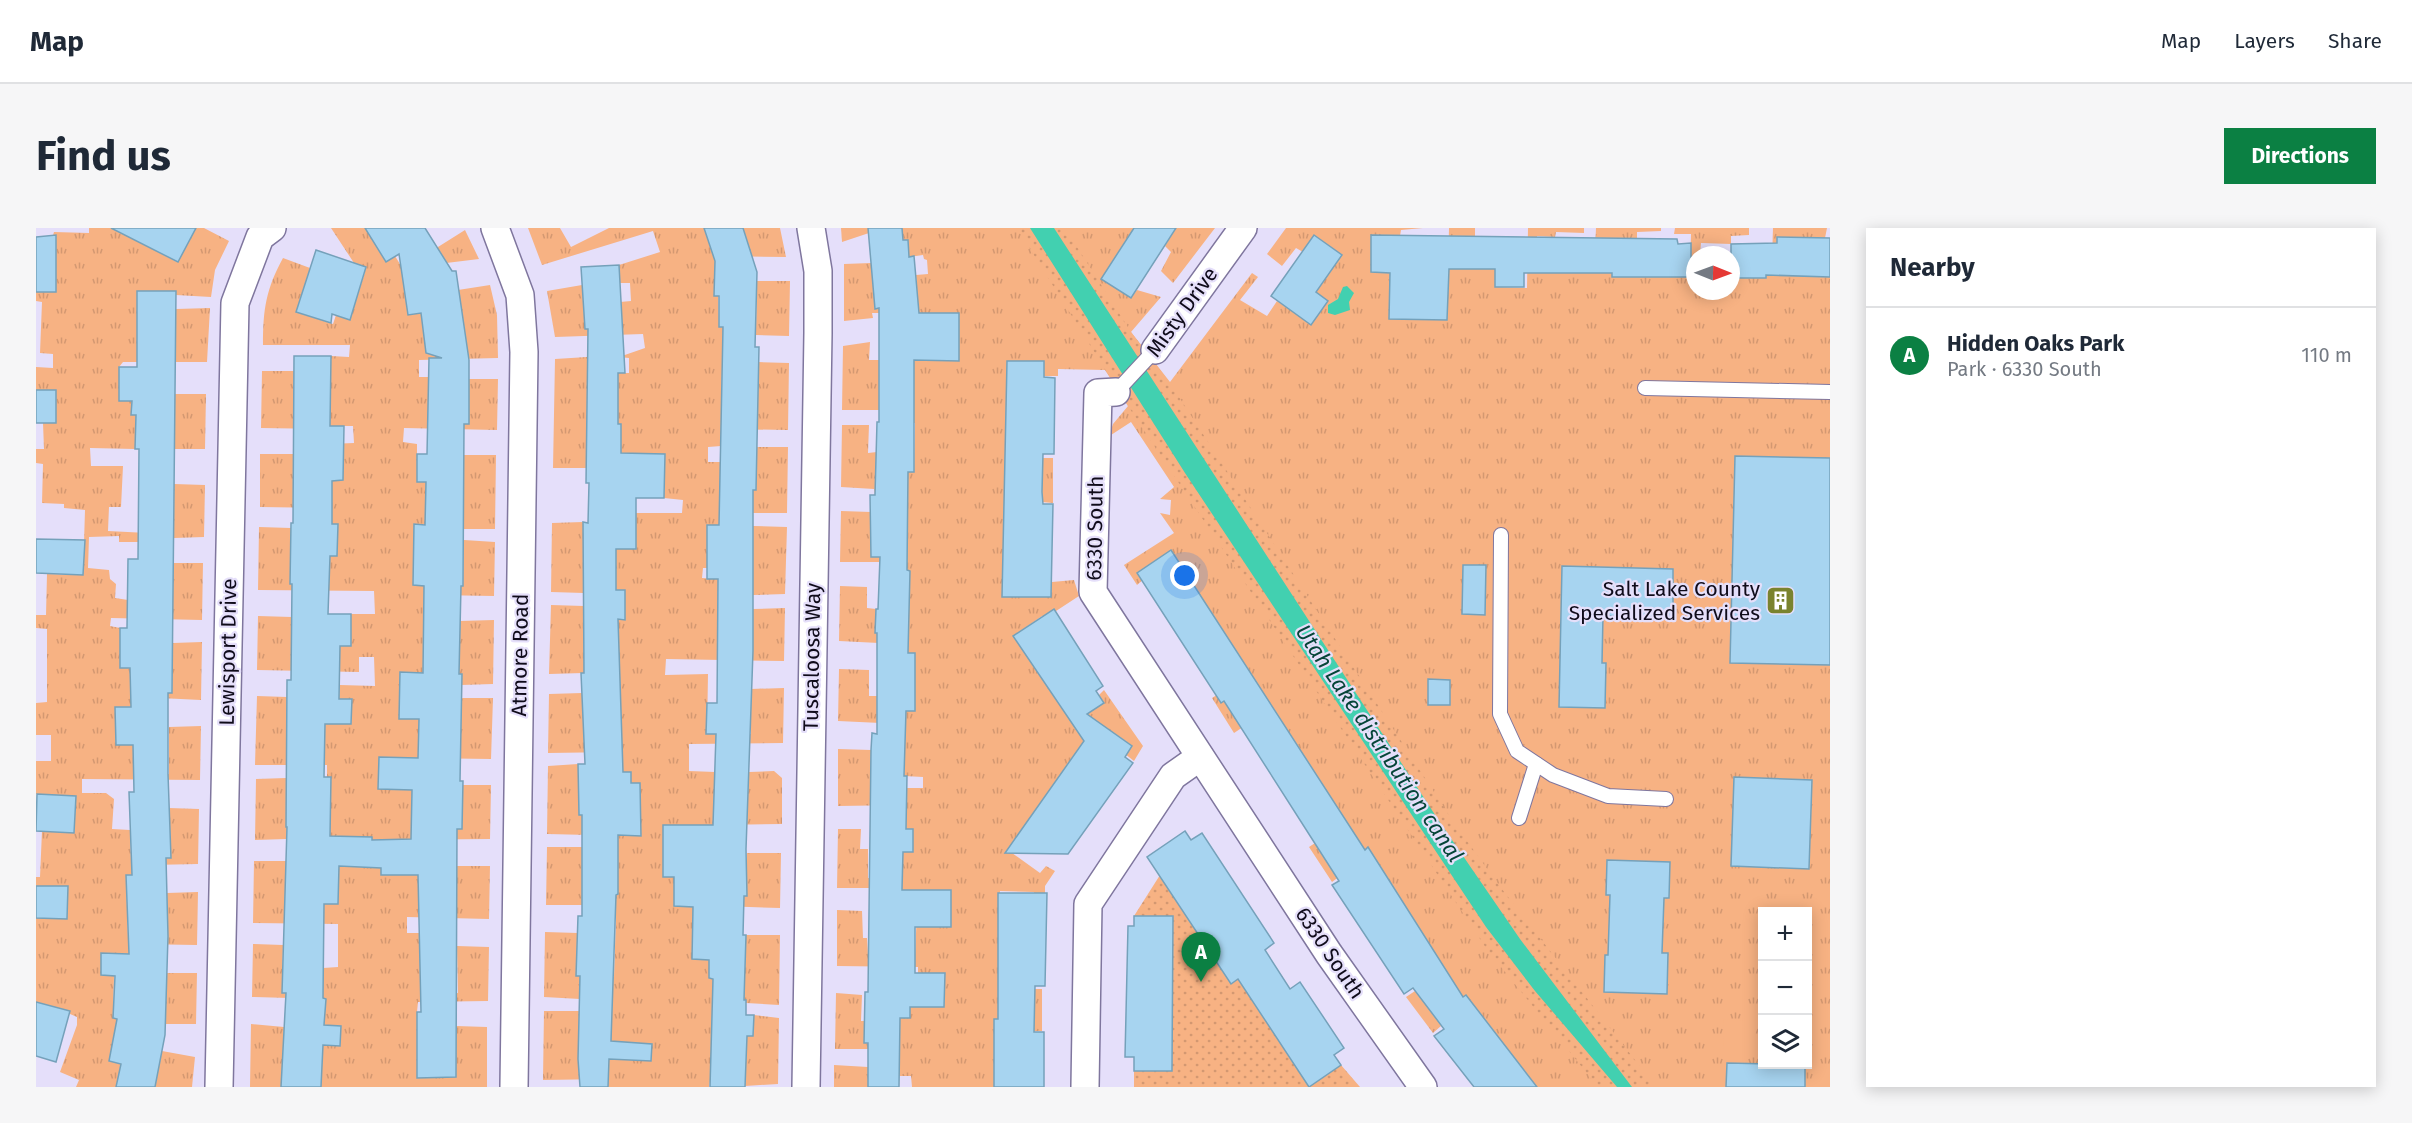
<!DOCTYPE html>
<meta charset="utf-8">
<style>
:root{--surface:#fff;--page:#f6f6f7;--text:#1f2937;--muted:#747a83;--line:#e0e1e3;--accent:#0b8043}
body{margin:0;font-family:"Fira Sans",sans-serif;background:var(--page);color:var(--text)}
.controls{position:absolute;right:18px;bottom:18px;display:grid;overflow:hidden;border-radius:0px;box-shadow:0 3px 15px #0003}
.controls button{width:54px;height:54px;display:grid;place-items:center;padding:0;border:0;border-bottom:2px solid var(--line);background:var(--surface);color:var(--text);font:30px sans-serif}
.compass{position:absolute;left:1650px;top:18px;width:54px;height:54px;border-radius:50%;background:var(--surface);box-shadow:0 3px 15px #0003;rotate:91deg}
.you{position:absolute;left:1149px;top:348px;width:21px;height:21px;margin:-15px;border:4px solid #fff;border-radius:50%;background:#1a73e8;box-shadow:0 0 0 9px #1a73e833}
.badge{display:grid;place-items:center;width:39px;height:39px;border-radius:50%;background:var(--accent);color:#fff;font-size:20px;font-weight:700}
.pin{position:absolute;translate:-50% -50px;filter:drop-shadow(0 2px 3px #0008)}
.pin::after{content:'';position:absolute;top:32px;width:21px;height:18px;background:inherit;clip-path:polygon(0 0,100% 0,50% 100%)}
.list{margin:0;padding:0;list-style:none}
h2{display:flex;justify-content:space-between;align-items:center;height:78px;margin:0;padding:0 24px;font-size:26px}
h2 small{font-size:20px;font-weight:400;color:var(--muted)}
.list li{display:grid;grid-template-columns:39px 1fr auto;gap:18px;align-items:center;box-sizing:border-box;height:96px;padding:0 24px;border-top:2px solid var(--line)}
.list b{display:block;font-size:22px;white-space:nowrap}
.list p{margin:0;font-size:20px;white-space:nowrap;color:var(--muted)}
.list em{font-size:20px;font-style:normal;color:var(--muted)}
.icon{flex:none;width:33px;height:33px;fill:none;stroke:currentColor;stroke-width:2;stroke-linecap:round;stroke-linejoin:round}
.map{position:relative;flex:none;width:1794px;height:859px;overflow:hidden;border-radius:0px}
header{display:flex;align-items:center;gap:36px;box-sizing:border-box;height:84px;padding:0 30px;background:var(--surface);border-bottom:2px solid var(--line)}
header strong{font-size:28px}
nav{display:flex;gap:33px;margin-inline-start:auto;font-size:21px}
.intro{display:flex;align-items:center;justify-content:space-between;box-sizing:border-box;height:144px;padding:0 36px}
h1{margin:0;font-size:42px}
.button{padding:15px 27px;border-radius:0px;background:var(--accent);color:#fff;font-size:21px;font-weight:700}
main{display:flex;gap:36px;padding:0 36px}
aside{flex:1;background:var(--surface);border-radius:0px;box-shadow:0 3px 15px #0003}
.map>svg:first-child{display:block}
</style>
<header>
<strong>Map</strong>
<nav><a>Map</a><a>Layers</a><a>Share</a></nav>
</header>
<div class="intro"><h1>Find us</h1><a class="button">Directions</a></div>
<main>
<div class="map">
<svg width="1794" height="859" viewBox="0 0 1794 859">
<defs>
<pattern id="grass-tufts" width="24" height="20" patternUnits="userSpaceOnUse" patternTransform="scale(1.5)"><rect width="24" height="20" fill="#f7b283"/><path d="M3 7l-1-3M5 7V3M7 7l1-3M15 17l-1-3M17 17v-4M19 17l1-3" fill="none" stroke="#d39871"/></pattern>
<pattern id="park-dots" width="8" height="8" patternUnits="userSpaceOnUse" patternTransform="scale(1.5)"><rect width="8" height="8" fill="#f7b283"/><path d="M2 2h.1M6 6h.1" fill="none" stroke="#d39871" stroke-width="1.8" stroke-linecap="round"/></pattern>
</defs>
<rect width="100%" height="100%" fill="#e5dffa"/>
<g fill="url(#grass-tufts)" fill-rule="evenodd">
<polygon points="53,0 102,0 97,11 141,34 160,0 168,0 193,13 179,42 175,69 140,67 140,63 101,63 101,128 140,128 140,81 174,80 171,134 87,134 83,139 96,173 95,186 100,187 99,221 54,220 55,238 87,238 85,279 73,279 72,303 131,306 131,314 83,314 83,308 53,309 52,340 73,342 74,351 80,356 79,370 92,372 136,335 167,335 166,392 75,390 74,398 84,400 84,440 94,440 95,465 136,465 137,415 166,414 165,472 124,470 124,478 79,479 80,517 97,517 98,546 133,546 133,499 165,498 164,552 46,551 46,565 70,565 78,571 76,601 94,602 95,632 135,630 133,580 163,581 162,636 115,637 115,646 90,647 92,710 132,708 131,665 162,664 161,717 98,716 96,726 65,725 65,747 78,748 77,790 129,792 131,745 161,745 160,796 106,796 73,833 85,836 80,859 40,859 43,852 24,844 41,797 41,789 34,786 34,783 0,774 0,690 31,690 32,658 0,658 0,649 4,649 6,603 38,604 40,568 0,566 0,533 15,533 15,507 0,507 0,475 11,474 11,401 0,400 0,387 10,387 11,346 47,347 49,282 28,280 28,276 6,275 7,236 0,235 0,221 8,221 7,195 20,194 20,162 0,162 0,139 17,140 17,126 4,125 6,74 0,73 0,64 18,4 53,5"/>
<path d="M295,0H329L350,34L359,28L367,41L429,2L443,31L402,36L373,87L385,85L389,113L422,62L454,57L461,87L462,130L383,132V149H393V196H433V151H462L461,202L368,200L367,214L381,216V254H390V276H427L428,227H460L459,301H428V297L379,296L377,357L427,358L428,312L459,314L458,368L398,367V374H388L387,439L423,440L424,393L458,392L457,456L425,457V446L364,444L363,491H383L382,526H424L425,470H457L455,531L382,530L342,561L376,562L375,600L425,601L427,557H455L454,611L345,612V647H382V685H420V638H454L453,691L371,689V705H384L385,766L422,765L421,718L453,719L452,773L382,774L381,784V849H420V798L451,799V859H214L215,796L248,799L246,848L287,817L304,818L305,798L288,797L289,771L216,769L217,716L247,717L246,764L287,740L302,739V696L217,695L218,633H251L250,611L219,612L220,551L250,550V599H293L295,549H291V537H219L221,468L251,469L289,496H315L316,472L303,471L304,457L339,458L338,429H323V444L221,442L222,388L256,389L294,418H315V386H339L338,363L222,362L223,299L255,300L254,356H293L294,328H301L302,296H292L291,280L224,279V226H257V276L296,277V253L307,252V238L293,216L318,215L317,198H299V209L289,201L225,200L226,143H258L257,193H293L295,128L313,129L314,117H227C227,81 230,61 247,30L274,40L260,84L297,96L300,87L314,91L329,44L317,40L318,35Z"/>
<polygon points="492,0 524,0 535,19 573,0 668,0 675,21 710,9 707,0 744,0 750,29 681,28 683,99 720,100 721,53 754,53 753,108 687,106 685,180 722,134 753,135 752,202 686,201 685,218 672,219 672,234 684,234 684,261 719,262 721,219 752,219 751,285 716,285 716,270 683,270 683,297 671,298 671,318 684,340 667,340 666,350 683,351 717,298 751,299 749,366 717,367 717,361 682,361 681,423 717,423 717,381 749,380 748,433 630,431 629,447 672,446 671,506 715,506 715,461 748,460 747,515 653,516 653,543 679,544 711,587 713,544 738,543 746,550 746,596 627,598 627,648 660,649 660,664 638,664 638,678 665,679 665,665 710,668 711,625 745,625 744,680 684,678 657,686 656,731 673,732 673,750 708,751 710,707 744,707 743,777 710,775 710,772 677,771 675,832 710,833 711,808 717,808 718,787 743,790 742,856 709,858 709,853 674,853 673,859 572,859 572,851 507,852 508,783 544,783 543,831 579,832 579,814 575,813 544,771 508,769 509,704 542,705 541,748 578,749 580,690 567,677 510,677 511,619 546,619 546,667 582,666 582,608 596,608 511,606 512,538 542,536 543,587 580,587 604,567 604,555 595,555 595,544 585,544 580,524 512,525 513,466 546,465 548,512 582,444 513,446 515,377 548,378 548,423 582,423 582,391 589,391 589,362 549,361 548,365 515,364 516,295 547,294 580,348 580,321 584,285 646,285 647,272 628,270 629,226 585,225 585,196 550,240 517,240 519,131 551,129 551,177 582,177 582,145 593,145 593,130 583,129 609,120 607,106 519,109 511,63 546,57 549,101 585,99 584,74 595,73 594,55 584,55 583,37 624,24 617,3 506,37"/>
<polygon points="805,0 832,0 833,5 806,14"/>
<path d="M866,0H1098L1066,51L1095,70L1101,62L1125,69L1095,104L1134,154L1216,45L1222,49L1204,72L1231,88L1241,73L1275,96L1280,64L1306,27L1278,7L1267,24L1260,20L1246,38L1231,26L1250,0H1387L1365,2L1364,8L1335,7V44L1371,45L1353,91L1411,92L1413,0H1439V8H1418L1419,41H1459V59L1491,60L1492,0H1548V5L1520,4L1519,9L1501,8V45H1558L1560,0H1625V3L1601,4V12L1576,49H1654L1655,6H1638L1639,0H1713V7L1695,8V16L1665,15L1664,27H1659V63H1695V50H1730V32H1736L1737,0H1791L1789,10L1741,9L1740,47L1794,49V859H1498L1427,769L1400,789L1405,798L1397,805L1370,769L1379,763L1385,770L1413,752L1329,621L1299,639L1304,648L1296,654L1273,619L1282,613L1207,499L1198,505L1176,470L1184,465L1133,324L1105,343L1109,350L1101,357L1088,337L1138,305L1124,285L1134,287L1135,272L1124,271L1138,259L1095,194L1075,207L1074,205L1077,196L1092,178L1069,142L1022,141V148H1008V136L1006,240L1007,230H1017V275L1006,274V262L1005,355L1038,352L1043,368L1020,383L1014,398L1006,388L979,407L1060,470L1068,462L1107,518L1098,533L1089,526L1094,516L1066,497L976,625L1004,645L1010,638L1019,643L1009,658V677H999L998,664L964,663L962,769L996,761H1006V803H995V791H961L960,859H876L875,848H862L861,821H799L800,765L826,767L825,793H828L863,815L864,790H873L874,779H908V746L882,745V739L801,738V682L826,683L827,710H831L832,727H879L881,684L841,660H801L802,601H825L824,621H832V650L866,651L867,624H877V601H870L869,577L802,578V521L835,522L834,569L870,570V560H887V549L868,548L869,507L866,496L802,493L803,441L833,442V468H841V483L879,482V425H844L843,415L803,413L804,358L831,359V380L840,381L839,405H872L874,343L843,342V334H804L805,283L835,284V329H871L872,267H839L838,261L805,259L806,197H833L832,225L841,224L878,243L879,195H871V182H806L807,118L834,114L833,132H923V85H836L837,90L808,93V36L835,35L839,81L882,77L880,47L892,46L891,32L888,31L887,27L873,29L872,12H867ZM1726,684H1772V836H1726Z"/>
<polygon points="1140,0 1179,0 1137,55 1125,43 1135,24 1129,18"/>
<polygon points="138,166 170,166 169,221 138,221"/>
<polygon points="138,256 169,257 168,309 138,310"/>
<polygon points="126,823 159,829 156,859 119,859"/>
<polygon points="798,837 832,839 832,859 798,859"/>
</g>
<g fill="url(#park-dots)">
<polygon points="981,0 1029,0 1095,104 1134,155 1418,595 1462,656 1620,859 1562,859 1450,720 1092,178"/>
<polygon points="1124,647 1233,731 1247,749 1215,770 1273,858 1305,837 1324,859 1098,859 1098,843 1136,843 1137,689 1098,688"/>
</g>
<polygon fill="#f7b283" points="1688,791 1719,793 1719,822 1687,822"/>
<g fill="#42d0b0">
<polygon points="994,0 1018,0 1403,593 1484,711 1596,859 1581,859 1499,763 1450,699 1149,245"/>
<polygon points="1311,58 1318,65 1313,74 1314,82 1299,87 1292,85 1292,77 1302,71 1307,59"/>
</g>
<g fill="#a7d4f0" stroke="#75a1ba" stroke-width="1.5">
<polygon points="75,0 160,0 142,34"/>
<polygon points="329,0 389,0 416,43 420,43 433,132 433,196 428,196 427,358 425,358 423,446 426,446 424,553 427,553 426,601 421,601 420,849 381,850 381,784 385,784 382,647 345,647 345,640 303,638 302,676 288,676 287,770 290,771 288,797 305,798 304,818 287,817 285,859 245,859 250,765 246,765 251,599 250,599 251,452 255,452 256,356 254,356 255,295 257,295 258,128 295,128 294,198 308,198 307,252 296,253 296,296 302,296 301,328 294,328 292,386 315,386 315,418 304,418 303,471 316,471 315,496 289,496 288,549 295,549 294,608 336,609 336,612 375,611 376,562 342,561 343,529 382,530 383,491 363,491 364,444 387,445 388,358 377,357 378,296 389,297 390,254 381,254 381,226 391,226 393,130 406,130 390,125 385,85 372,87 363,26 350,34"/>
<polygon points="668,0 707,0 721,44 719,119 723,119 720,262 717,262 717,423 710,621 711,668 708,668 707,707 710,707 708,772 710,772 710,787 718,787 717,808 711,808 709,859 674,859 677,751 673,750 673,732 656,731 657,679 638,678 638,649 627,649 627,597 677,597 680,506 670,506 671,475 681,475 682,351 671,351 671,297 683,297 687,99 683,99 683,68 678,68 679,33"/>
<polygon points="832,0 866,0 867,12 872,12 873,29 878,28 883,85 923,85 923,133 878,132 878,244 872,244 871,342 874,343 872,425 879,425 879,483 870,483 868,548 871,548 870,601 877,601 877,624 867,624 866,662 915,662 915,699 879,699 879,745 909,745 908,779 874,779 874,790 864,790 863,859 832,859 832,815 828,815 829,764 832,764 835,522 836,505 841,506 841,405 839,405 840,381 842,381 844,329 835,329 834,267 839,267 841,194 843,194 843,80 839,81"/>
<polygon points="1098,0 1140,0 1095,70 1065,51"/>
<polygon points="20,7 20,64 0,64 0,9"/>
<polygon points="1278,7 1306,27 1280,64 1292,73 1275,97 1235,68"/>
<polygon points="1335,7 1641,11 1642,16 1655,15 1655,49 1576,49 1576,45 1488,45 1488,59 1459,59 1459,41 1413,41 1411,92 1353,91 1354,45 1335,44"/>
<polygon points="1741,9 1794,10 1794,49 1730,47 1730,50 1695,50 1695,16 1741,15"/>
<polygon points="280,22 330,39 314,92 296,86 295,95 260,84"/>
<polygon points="583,37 589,145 582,145 582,196 585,196 585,225 629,226 628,270 600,270 600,321 580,321 580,362 589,362 589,392 582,391 587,544 595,544 595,555 604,555 605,608 582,607 582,666 580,667 575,813 616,816 615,833 573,831 572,859 544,859 542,831 544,748 540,748 542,688 546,688 546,587 543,587 542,536 549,536 545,445 548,445 547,294 552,295 553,255 550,255 552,101 549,101 545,39"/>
<polygon points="101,63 140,63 136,465 132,465 132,546 135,630 130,630 132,708 129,807 119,859 80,859 85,836 73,833 81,791 77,790 79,748 65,747 65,725 93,726 90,647 96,647 93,564 98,564 97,517 80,517 79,479 95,479 94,440 84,440 84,400 91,400 92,331 102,331 103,221 99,221 100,187 95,187 96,173 83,173 83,139 101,139"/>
<polygon points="971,133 1008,133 1008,149 1019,150 1018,226 1007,226 1006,264 1007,276 1017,276 1015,369 966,369"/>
<rect x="0" y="162" width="20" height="33"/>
<polygon points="1699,228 1794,230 1794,437 1694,435"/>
<polygon points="0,311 49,312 47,347 0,345"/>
<polygon points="1135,322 1329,622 1332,619 1427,769 1430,767 1501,859 1438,859 1398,808 1408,801 1377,760 1368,766 1296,657 1303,653 1278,614 1188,473 1185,475 1101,345"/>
<polygon points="1427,337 1450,337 1449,387 1426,386"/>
<polygon points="1526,338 1637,341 1637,389 1567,388 1566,435 1570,435 1569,480 1523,479"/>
<polygon points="1018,381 1067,458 1060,463 1068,475 1051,486 1096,518 1089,529 1097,535 1032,626 969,625 1048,513 977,408"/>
<polygon points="1392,451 1414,452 1414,477 1392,477"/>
<polygon points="1698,549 1776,552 1773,641 1695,638"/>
<polygon points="1,566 40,568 38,605 0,603"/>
<polygon points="1149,603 1155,612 1166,605 1238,715 1229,722 1254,761 1264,754 1308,820 1298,827 1305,837 1273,859 1202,751 1195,756 1111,629"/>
<polygon points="1571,632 1634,634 1633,670 1628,670 1626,725 1632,725 1631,766 1568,764 1569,727 1572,727 1574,667 1570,667"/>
<polygon points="0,658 32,658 31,691 0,690"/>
<polygon points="962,665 1011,665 1009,758 999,758 998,804 1008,804 1008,859 958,859 958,791 962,791"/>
<polygon points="1098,688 1137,688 1136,843 1098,843 1098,829 1089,829 1092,698 1098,698"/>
<polygon points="0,774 34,783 20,834 0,828"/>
<polygon points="1691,835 1769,837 1769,859 1690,859"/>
</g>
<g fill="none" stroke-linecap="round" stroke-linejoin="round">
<defs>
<g id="service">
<polyline points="1609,160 1794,164"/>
<polyline points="1080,164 1119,122"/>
<polyline points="1465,307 1464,486 1481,523 1517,547 1572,568 1630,571"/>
<polyline points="1483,590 1500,536"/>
</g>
<g id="minor">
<polyline points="459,0 484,67 488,124 478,859"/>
<polyline points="1119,122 1207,0"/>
<polyline points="1080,164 1062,165 1057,364 1293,726 1387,859"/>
<polyline points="183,859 199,75 224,9 236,0"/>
<polyline points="770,859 782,105 782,43 775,0"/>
<polyline points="1049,859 1052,676 1137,548 1164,529"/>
</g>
</defs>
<use href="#service" stroke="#7f769e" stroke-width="16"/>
<use href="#minor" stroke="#7f769e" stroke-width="30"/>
<use href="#service" stroke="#fff" stroke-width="14"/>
<use href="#minor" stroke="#fff" stroke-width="27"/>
</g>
<defs>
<symbol id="building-square" viewBox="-11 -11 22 22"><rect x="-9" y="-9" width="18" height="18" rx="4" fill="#7a832e" stroke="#e5dffa"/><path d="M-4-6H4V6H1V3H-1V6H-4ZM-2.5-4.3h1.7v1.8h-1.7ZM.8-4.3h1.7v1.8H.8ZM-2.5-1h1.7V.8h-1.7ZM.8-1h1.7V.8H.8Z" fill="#fff"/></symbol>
</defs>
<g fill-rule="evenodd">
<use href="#building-square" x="1728" y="356" width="33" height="33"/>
</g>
<g text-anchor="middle" stroke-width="4.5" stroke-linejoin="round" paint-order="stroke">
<g font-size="21" fill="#0f0b1a" stroke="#e5dffa">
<text transform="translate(1146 84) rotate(-54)" y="7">Misty Drive</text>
<text transform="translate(1059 300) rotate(-89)" y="7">6330 South</text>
<text transform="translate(192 424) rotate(-89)" y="7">Lewisport Drive</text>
<text transform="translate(484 427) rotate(-89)" y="7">Atmore Road</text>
<text transform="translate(776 429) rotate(-89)" y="7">Tuscaloosa Way</text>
<text transform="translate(1294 725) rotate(56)" y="7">6330 South</text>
</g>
<g font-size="21" fill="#0f0b1a" stroke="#e5dffa" text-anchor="end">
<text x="1724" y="368">Salt Lake County<tspan x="1724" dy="24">Specialized Services</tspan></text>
</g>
<g font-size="22" font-style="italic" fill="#054538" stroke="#e5dffa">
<text transform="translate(1344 515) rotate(56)" y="8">Utah Lake distribution canal</text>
</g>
</g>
</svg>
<div class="controls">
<button>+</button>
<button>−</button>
<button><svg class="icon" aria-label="layers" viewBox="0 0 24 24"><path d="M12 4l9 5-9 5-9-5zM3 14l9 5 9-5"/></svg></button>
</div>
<svg class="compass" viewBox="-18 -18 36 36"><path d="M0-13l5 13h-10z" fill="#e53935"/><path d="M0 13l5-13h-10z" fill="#747a83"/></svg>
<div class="you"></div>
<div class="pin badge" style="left:1165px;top:754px">A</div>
</div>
<aside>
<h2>Nearby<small></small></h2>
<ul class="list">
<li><span class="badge">A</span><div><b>Hidden Oaks Park</b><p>Park · 6330 South</p></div><em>110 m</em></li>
</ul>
</aside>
</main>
